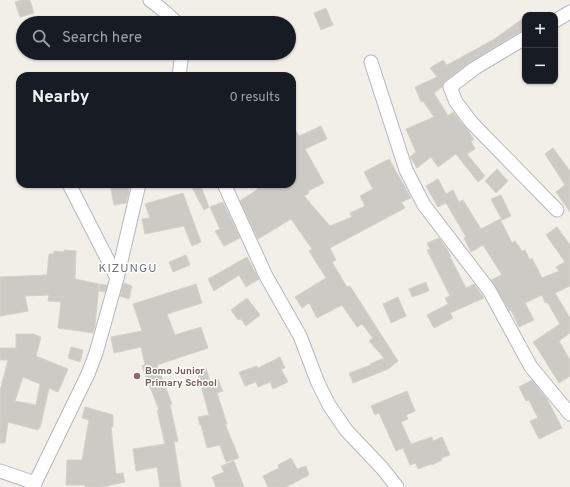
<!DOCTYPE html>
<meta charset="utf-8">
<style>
:root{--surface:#171b24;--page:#242831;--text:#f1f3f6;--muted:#9ea1a6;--line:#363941}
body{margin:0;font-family:Overpass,sans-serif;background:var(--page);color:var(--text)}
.controls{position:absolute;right:12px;top:12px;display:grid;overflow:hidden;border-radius:8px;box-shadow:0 1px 3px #0004}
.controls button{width:36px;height:36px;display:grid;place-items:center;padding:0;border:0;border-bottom:1px solid var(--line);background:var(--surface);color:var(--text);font:20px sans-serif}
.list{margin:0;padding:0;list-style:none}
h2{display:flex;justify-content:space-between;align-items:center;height:52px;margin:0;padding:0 16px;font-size:17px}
h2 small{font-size:13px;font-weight:400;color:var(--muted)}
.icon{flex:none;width:22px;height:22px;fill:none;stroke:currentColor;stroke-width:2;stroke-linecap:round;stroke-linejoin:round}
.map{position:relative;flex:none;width:570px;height:487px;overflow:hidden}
.search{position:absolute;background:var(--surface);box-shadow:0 1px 3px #0004;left:16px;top:16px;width:280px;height:44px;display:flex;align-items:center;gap:10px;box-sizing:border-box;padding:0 14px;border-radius:22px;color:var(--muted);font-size:15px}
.panel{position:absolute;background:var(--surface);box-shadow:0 1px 3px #0004;left:16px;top:72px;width:280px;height:116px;border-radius:12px}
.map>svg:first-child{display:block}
</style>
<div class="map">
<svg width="570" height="487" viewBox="0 0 570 487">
<rect width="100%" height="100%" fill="#f1efe8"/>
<g fill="#cccac5" stroke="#d6d1c6" fill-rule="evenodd">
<polygon points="22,0 30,0 34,13 20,17 15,2"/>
<polygon points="326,8 333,25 321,30 314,13"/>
<polygon points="525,17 525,30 521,31 470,62 445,81 442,87 434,93 448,116 453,112 469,132 474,140 471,141 475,149 467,154 485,176 478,182 456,154 438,167 431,157 417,168 410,157 416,152 406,129 434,117 423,101 421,102 415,87 437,77 430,68 443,60 447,65 493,40"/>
<polygon points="292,125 299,136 321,126 327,139 305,149 324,183 308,191 309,193 304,196 330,226 352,217 350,213 365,206 360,196 373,189 364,172 389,159 411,198 401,202 405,208 330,248 336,260 332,262 347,287 350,286 398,361 388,369 353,383 349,373 371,365 370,364 384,358 369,341 373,338 362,324 357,327 342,305 317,318 309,303 302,308 295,297 326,278 309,251 312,249 291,219 258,239 240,201 258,189 255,184 292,184"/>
<polygon points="553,148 570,171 570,212 556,192 565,185 545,154"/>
<polygon points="497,169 508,181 496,193 485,181"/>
<polygon points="438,179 446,194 453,190 459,202 463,200 481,229 500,219 512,243 515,241 522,251 525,250 530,260 532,258 542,278 559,271 556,267 565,262 546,235 557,227 570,245 570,286 555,293 570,318 570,333 559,341 570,360 570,376 559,383 541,354 533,342 560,324 547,302 545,303 542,295 525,303 534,320 519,327 511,310 510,311 491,280 502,275 483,245 471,252 464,238 466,237 446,203 438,207 426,186"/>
<polygon points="110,184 128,184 129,192 126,203 114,205"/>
<polygon points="190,184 200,184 209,207 204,210"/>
<polygon points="183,193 201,242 192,246 184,226 145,234 142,219 150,218 145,204"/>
<polygon points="501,195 511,216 502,220 491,199"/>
<polygon points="223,202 240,238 224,246 215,231 220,229 210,207"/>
<polygon points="439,238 447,249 451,257 450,257 466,288 474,284 484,298 450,313 453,318 434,328 427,315 448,304 445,298 450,296 427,250 430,249 427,243"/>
<polygon points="64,250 76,251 75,279 99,284 95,326 93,333 58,328 61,302 48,301 49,295 25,296 28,311 0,316 0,277 47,275 49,254 53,254 54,251 64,252"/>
<polygon points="186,255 190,265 173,272 169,262"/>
<polygon points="247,257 259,279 246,287 239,275 214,291 208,279"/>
<polygon points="426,282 429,291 412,297 409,289"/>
<polygon points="124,283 132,286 129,299 120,296"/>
<polygon points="100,284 107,285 105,292 99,291"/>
<polygon points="196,284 202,303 167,314 175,335 201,327 208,348 157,365 172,404 170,405 178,441 174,442 181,487 160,487 157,467 136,471 133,449 165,444 157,410 159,410 142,366 145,365 141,347 114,353 111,337 142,331 133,304"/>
<polygon points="398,297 406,316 391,323 383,304"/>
<polygon points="247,298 260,315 246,326 241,319 238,320 231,310"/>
<path d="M16,334H33L41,337L36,356L68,369L58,392L49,388L40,428H38V430L8,422L5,443H0V391L8,360H0V348H16ZM23,377L40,384L36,405L15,401Z"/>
<polygon points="71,347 83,350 80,362 68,358"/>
<polygon points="280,357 285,368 281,369 288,382 273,389 270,382 258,387 256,382 245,386 239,372 257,366 258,368"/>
<polygon points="206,368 210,382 218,379 223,391 217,393 227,424 225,424 239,458 226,462 220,445 207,448 201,425 200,425 198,417 209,415 197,371"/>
<polygon points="532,380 547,399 562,428 539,439 530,421 538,418 529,400 526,401 519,387"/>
<polygon points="407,391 415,411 406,415 408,419 401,422 411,444 432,437 433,441 442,437 450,455 441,458 442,460 432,465 431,464 418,469 416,463 410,465 403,448 396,451 379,413 375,415 371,406"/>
<polygon points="85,407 113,415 113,427 111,427 116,474 123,473 125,482 102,487 85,487 85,485 66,485 67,460 82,460 89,420 82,418"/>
<polygon points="291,458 297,469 306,466 309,475 286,487 268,487 263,476 279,468 278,465"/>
<polygon points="234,461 244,487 216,487 212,477 224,472 221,466"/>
</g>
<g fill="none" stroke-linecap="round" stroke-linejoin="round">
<defs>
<g id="street">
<polyline points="150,0 164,11 177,23"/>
<polyline points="555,21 570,12"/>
<polyline points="525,38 475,68 450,87 456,102 471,122 557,210"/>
<polyline points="371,62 406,170 424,205 489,290 531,367 570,414"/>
<polyline points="179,76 182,53"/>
<polyline points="69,184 117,278"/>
<polyline points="224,184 266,276 300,336 318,383 329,405 346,430 382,468 397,487"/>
<polyline points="0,471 35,483 34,487"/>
<polyline points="35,483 88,374 96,353 117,278 139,184"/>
</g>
</defs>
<use href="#street" stroke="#b5b8bc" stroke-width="15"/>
<use href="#street" stroke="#fff" stroke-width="13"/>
</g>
<circle fill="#8d6e63" stroke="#fff" stroke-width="1.5" cx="137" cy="376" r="4"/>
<g text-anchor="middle" stroke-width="3" stroke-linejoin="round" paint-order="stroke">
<g font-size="10" font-weight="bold" fill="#785e54" stroke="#fff" text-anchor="start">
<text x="145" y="374">Bomo Junior<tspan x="145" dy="12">Primary School</tspan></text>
</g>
<g font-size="12" letter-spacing="1" fill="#70757a" stroke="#fff">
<text x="128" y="272">KIZUNGU</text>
</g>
</g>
</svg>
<div class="controls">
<button>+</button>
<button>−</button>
</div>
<div class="search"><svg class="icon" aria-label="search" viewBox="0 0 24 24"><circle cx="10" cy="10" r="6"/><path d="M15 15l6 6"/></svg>Search here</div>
<section class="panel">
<h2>Nearby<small>0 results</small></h2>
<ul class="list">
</ul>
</section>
</div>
